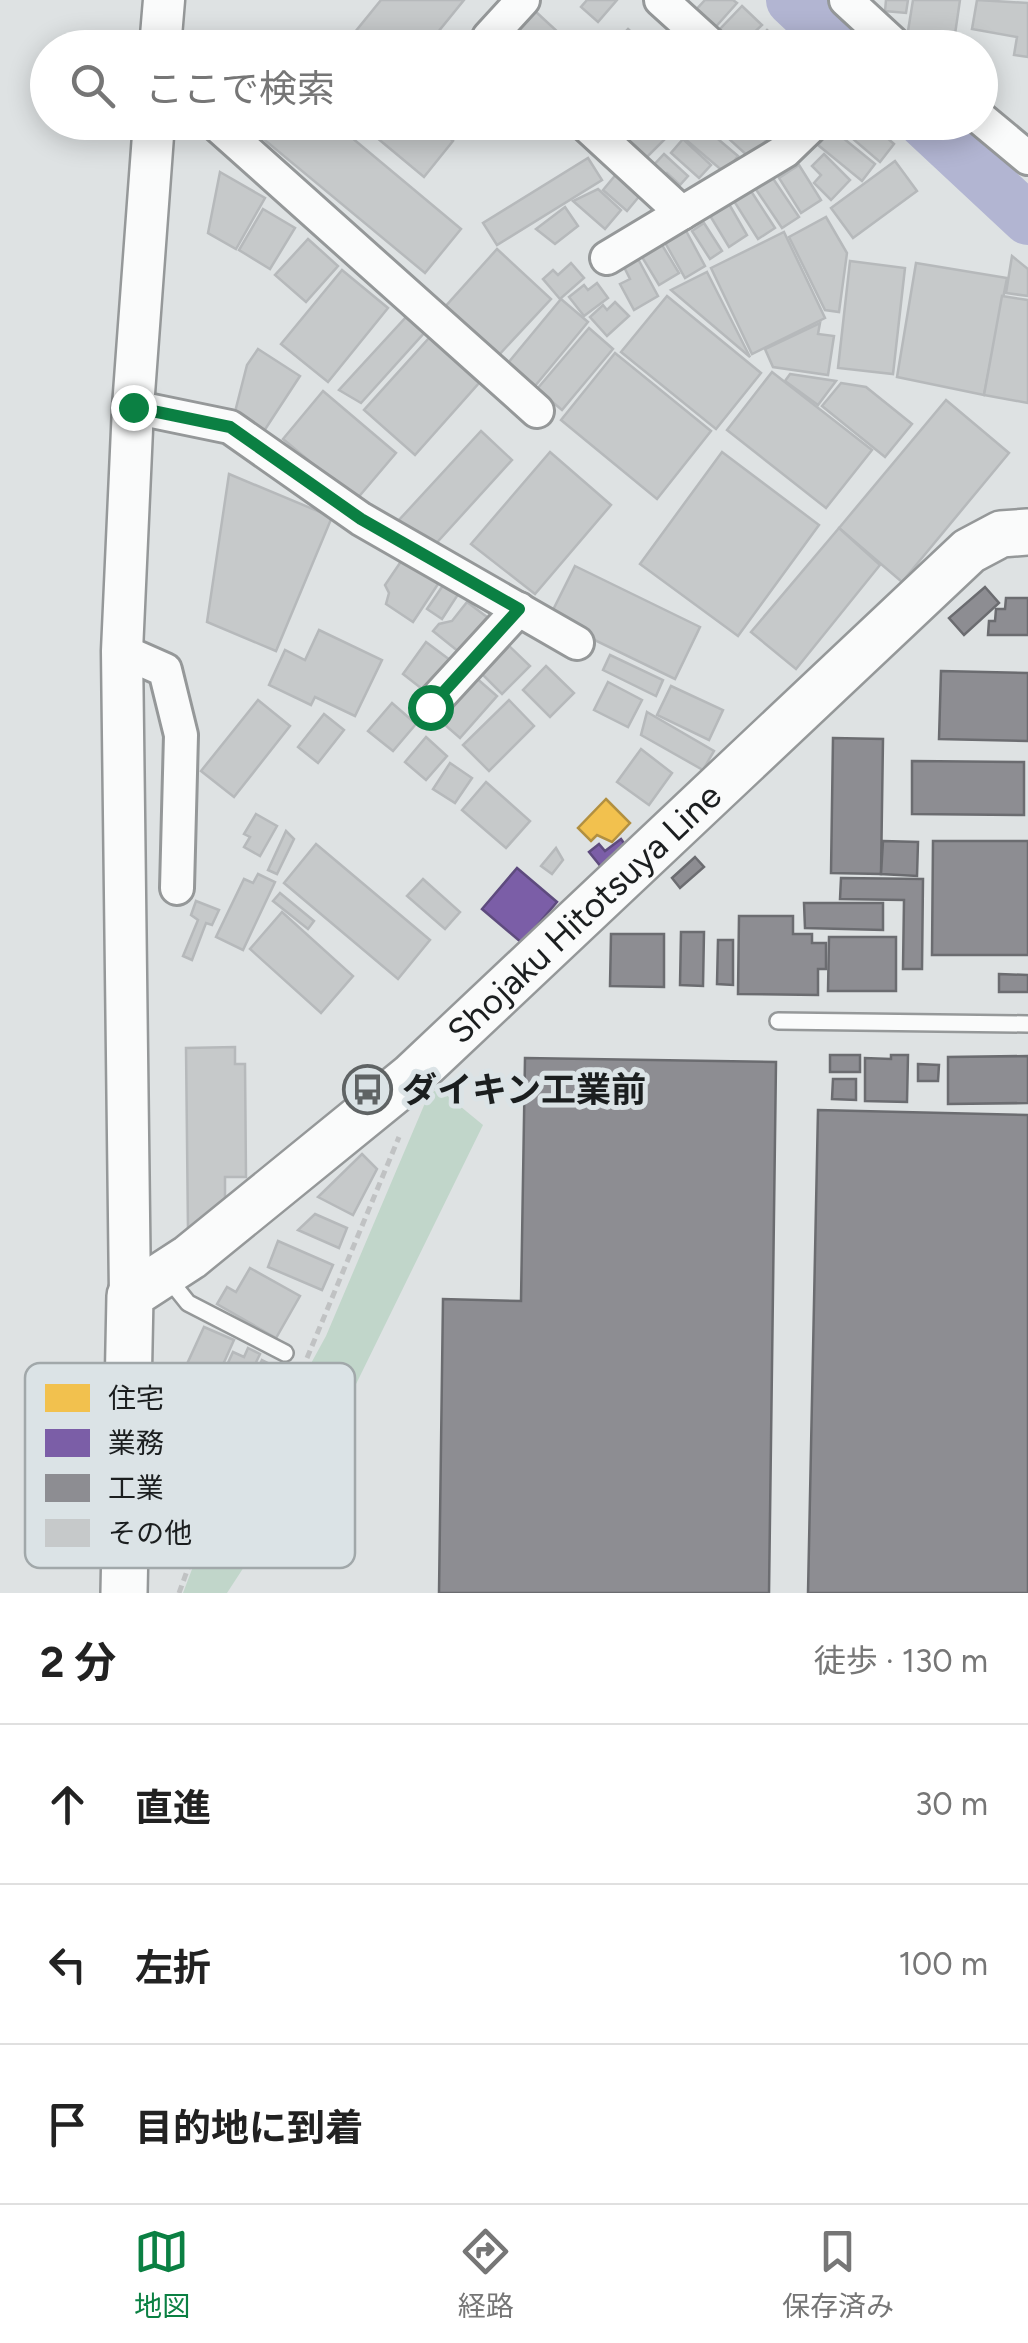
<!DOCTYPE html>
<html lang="ja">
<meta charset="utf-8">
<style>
:root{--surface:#fff;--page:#f6f6f6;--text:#222;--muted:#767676;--line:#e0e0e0;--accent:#0b8043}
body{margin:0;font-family:Figtree,"Noto Sans JP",sans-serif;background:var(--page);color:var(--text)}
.stop{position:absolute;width:30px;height:30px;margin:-22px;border:8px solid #0b8043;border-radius:50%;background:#fff}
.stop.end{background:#0b8043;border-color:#fff;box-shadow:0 2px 10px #0008}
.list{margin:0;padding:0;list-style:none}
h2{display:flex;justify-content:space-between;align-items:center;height:130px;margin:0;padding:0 40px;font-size:42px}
h2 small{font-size:32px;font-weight:400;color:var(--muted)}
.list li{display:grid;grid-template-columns:65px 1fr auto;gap:30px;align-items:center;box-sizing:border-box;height:160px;padding:0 40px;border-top:2px solid var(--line)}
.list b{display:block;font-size:38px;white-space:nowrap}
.list em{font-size:32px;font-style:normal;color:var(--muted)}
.icon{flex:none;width:55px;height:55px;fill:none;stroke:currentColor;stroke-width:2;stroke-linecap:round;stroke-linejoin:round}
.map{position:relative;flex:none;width:1028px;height:1593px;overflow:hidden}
.search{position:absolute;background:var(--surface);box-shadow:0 5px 25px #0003;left:30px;right:30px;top:30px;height:110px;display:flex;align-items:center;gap:25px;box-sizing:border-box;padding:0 35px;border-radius:55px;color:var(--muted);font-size:38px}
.sheet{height:610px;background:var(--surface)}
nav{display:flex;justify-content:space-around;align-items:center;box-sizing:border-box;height:140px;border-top:2px solid var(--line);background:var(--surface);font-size:28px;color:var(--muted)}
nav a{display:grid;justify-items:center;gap:5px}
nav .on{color:var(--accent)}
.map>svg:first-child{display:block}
</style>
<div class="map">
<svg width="1028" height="1593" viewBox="0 0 1028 1593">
<rect width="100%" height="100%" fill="#dee2e3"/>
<polygon fill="#c1d6ca" points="438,1088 483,1125 335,1427 227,1593 183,1593 197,1556 167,1543 177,1483 259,1399 286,1409 326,1336 428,1096"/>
<polygon fill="#f2c14e" stroke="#b29040" stroke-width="2.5" points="606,799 630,823 612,842 597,835 591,841 578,828"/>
<g fill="#7b5ea7" stroke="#5e4b7e" stroke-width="2.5">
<polygon points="621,839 631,853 606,873 589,852 599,844 605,851"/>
<polygon points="517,868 557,902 522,943 482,909"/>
</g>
<g fill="#8d8d92" stroke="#6b6c70" stroke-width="2.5">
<polygon points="985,587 999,603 964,635 949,618"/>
<polygon points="1006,598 1028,598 1028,635 988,635 989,621 995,621 996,609 1005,609"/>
<polygon points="941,671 1028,673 1028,741 939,739"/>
<polygon points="833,738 883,739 881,874 831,873"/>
<polygon points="912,761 1024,762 1024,815 912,814"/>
<polygon points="883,841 918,842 917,876 881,874"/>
<polygon points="933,841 1028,841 1028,955 932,955"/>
<polygon points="695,857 704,867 680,888 672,878"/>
<polygon points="841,878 923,879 922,969 903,969 904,900 840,899"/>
<polygon points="804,903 883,903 883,930 805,928"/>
<polygon points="739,916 793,916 793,934 812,934 812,943 826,943 826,969 818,969 818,995 738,994"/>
<polygon points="681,932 704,932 703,986 680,985"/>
<polygon points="611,934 664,934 664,987 610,986"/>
<polygon points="829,937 896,937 896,991 828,991"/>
<polygon points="718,940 733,940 733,985 717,984"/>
<polygon points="999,974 1028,975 1028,992 999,992"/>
<rect x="830" y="1055" width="30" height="17"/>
<polygon points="891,1055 908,1055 907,1102 865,1101 865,1058 891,1059"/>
<polygon points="1028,1056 1028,1103 948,1104 948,1057"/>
<polygon points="525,1058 776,1062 769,1593 439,1593 443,1299 521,1301"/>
<polygon points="918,1064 939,1065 938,1081 918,1081"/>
<polygon points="833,1079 856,1079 856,1100 832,1099"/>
<polygon points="818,1110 1028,1115 1028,1593 808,1593"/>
</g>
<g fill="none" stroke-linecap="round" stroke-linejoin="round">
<g stroke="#b2b5d2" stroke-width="52">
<polyline points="792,0 843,48"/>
<polyline points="924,122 1028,219"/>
</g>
</g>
<g fill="#c6c9ca" stroke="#b6b9bb" stroke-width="2.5">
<polygon points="381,0 464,0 425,48 342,48"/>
<polygon points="587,0 617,0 598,22 581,7"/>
<polygon points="705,0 733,0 737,3 712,31 693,13"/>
<polygon points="886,0 908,0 906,13 885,11"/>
<polygon points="913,0 960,0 953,48 927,46 908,31"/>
<polygon points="977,0 1028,3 1028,57 1014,55 1017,37 972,29"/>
<polygon points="742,6 762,25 738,48 720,29"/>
<polygon points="535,11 559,33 546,48 531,48 515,33"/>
<polygon points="628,29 648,48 601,48 609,39 614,44"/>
<polygon points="767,30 785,46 784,48 751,48"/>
<polygon points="243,122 333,122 461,229 425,273"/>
<polygon points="388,122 431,122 453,141 424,177 376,137"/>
<polygon points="636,122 653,122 667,137 641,163 622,143 628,137 625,134"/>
<polygon points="724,122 757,122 771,135 750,158 718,129"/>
<polygon points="842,122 869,122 894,144 880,162 839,127"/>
<polygon points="695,127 703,132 706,129 738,156 725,173 685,139"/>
<polygon points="832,129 875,164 862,181 818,145"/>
<polygon points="683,139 711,165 699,178 671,153"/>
<polygon points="664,154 688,176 680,185 667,173 661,180 650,169"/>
<polygon points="824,154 850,180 831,200 814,183 821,175 812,166"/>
<polygon points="588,158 602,180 497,245 483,223"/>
<polygon points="895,161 917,191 853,238 831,208"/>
<polygon points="799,165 821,200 801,213 779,178"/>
<polygon points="220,172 265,198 236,249 208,233"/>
<polygon points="618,172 642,193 627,211 603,190"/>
<polygon points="770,174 799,217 782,228 753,185"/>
<polygon points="749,188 775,228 758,239 732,198"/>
<polygon points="598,189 621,210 605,229 573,201"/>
<polygon points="729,204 747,235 729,247 709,214"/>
<polygon points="565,207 578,226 555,244 536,229"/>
<polygon points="263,209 295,228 270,269 239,250"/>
<polygon points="826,217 847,253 839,312 825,310 789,237"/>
<polygon points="704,223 722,251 710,259 692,231"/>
<polygon points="684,227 705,266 685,278 663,239"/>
<polygon points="784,232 825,318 752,354 711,268"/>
<polygon points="308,239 338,266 306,302 275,275"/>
<polygon points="659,240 679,273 659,285 639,252"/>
<polygon points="497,249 551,299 497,357 444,308"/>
<polygon points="1012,256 1028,269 1028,296 1006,293"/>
<polygon points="637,257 658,296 634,310 620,284 630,279 623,265"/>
<polygon points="850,261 905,268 893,374 838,368"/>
<polygon points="571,263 584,278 560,299 543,279 553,270 558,275"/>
<polygon points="916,263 1007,278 984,395 897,377"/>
<polygon points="342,270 388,308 328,382 281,344"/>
<polygon points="707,272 750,357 671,290"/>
<polygon points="597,283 608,298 584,316 569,297 584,285 588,290"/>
<polygon points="667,296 761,373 716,429 621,352"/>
<polygon points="1002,296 1028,300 1028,403 984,395"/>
<polygon points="561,299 588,322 535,386 508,363"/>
<polygon points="615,302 629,316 607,336 590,317 603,305 607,310"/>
<polygon points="407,316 425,332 361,403 339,390"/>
<polygon points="820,323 818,334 834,336 828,375 773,367 765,349"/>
<polygon points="589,328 613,349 562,410 537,389"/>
<polygon points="429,338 479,383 415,455 364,410"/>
<polygon points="258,349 300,376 264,431 235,412 247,365"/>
<polygon points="615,353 711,431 657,499 561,420"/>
<polygon points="772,372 872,450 826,508 727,430"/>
<polygon points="790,374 836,381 818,405 785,381"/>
<polygon points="841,383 866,387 912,424 885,457 822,406"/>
<polygon points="323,391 396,453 356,500 283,439"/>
<polygon points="946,400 1009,453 902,582 839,528"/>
<polygon points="481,431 512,460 431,549 399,520"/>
<polygon points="550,452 611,505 535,594 471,544"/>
<polygon points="722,452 819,525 738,636 640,564"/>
<polygon points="229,474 332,517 276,651 207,622"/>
<polygon points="839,528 880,565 796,669 751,632"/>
<polygon points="406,554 442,578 413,622 386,604 389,593 385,585"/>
<polygon points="575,566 700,627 675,679 549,618"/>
<polygon points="444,584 459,593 442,619 427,609"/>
<polygon points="467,602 487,617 459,652 433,631 439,624 452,621"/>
<polygon points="319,630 382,660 355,716 315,697 311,705 269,685 285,650 305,660"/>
<polygon points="426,642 450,660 426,692 403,674"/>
<polygon points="505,642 530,666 502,694 478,670"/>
<polygon points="610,655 663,680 656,696 603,670"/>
<polygon points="546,666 574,693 550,717 523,690"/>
<polygon points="474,676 497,696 460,738 437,718"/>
<polygon points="608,682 642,700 628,727 594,710"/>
<polygon points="671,686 723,710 709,740 657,715"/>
<polygon points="258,700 290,726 234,797 201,771"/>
<polygon points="509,700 534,726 489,771 463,745"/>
<polygon points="392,703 416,724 393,751 368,731"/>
<polygon points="647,712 714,751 703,770 641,735"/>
<polygon points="324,714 344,730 318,763 298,747"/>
<polygon points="426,737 447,756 426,780 405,762"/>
<polygon points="641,749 672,773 649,805 617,782"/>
<polygon points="450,763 472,778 455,803 433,789"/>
<polygon points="486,782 530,821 506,848 462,810"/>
<polygon points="256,814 277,826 260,856 244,847 250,837 244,834"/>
<polygon points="286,831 294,839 277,874 268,870"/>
<polygon points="316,844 430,940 398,979 284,883"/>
<polygon points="556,848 563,860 552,874 541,866"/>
<polygon points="258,874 275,882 243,950 216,937 244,879 253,883"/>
<polygon points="423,879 460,912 445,929 407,896"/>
<polygon points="280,893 314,921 308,929 273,901"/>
<polygon points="196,901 219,910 212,925 206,923 192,960 183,956 198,920 191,915"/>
<polygon points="282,912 353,976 321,1013 250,949"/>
<polygon points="235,1047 235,1064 245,1064 246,1177 225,1177 225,1202 188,1230 186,1048"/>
<polygon points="362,1154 377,1169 353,1215 318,1197"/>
<polygon points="315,1214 347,1228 339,1248 298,1230"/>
<polygon points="278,1241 333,1265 322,1290 268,1267"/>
<polygon points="250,1268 300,1296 276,1338 217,1304 227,1287 236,1292"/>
<polygon points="204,1327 234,1340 217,1378 187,1364"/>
<polygon points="248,1348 260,1354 244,1387 222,1376 233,1352 244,1357"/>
<polygon points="262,1360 286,1372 271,1401 247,1389"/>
</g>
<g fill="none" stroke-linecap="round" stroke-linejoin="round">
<defs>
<g id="service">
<polyline points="778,1021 1028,1024"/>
<polyline points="168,1278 188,1303 285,1353"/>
</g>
<g id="minor">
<polyline points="661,0 714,48"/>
<polyline points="846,0 898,48"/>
<polyline points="500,48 489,37 523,0"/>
<polyline points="980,118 1028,158"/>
<polyline points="214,122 537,411"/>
<polyline points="583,122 682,213"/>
<polyline points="607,258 785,151 815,122"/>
<polyline points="133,407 230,427 361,519 577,643"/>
<polyline points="122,651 165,670 181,735 177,888"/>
<polyline points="429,707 519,609"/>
</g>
<g id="tertiary">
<polyline points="160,48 164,0"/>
<polyline points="130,1296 122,651 133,407 154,122"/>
</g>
<g id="secondary">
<path id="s1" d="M124,1593L130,1296L190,1257L411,1077L969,551L1001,534L1028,532"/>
</g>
</defs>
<use href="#service" stroke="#959899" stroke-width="20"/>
<use href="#minor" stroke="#959899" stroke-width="38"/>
<use href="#tertiary" stroke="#959899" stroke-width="45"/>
<use href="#secondary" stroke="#959899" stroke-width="50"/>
<g stroke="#c0c2c3" stroke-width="5" stroke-dasharray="8 5" stroke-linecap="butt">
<polyline points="307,1358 399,1137"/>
<polyline points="179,1593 196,1546 263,1450 302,1368"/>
</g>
<use href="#service" stroke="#fafbfb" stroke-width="15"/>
<use href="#minor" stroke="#fafbfb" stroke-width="32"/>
<use href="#tertiary" stroke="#fafbfb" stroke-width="40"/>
<use href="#secondary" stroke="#fafbfb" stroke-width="45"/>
</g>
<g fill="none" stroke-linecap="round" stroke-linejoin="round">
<polyline stroke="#0b8043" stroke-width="12" points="133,407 230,427 361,519 519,609 430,707"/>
</g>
<defs>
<symbol id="bus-ring" viewBox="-11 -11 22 22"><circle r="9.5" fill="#dbe3e6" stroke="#5f6364" stroke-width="1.5"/><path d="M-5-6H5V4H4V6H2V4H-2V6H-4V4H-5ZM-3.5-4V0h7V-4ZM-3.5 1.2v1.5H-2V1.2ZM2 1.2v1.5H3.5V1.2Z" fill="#5f6364"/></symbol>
</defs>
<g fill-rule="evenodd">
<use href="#bus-ring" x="340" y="1062" width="55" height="55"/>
</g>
<g text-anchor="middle" stroke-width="10" stroke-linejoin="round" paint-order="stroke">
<g font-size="35" fill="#1b1e1f" stroke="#dbe3e6">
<text dy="12" stroke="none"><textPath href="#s1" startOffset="892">Shojaku Hitotsuya Line</textPath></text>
</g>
<g font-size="35" font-weight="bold" fill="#1b1e1f" stroke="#dbe3e6" text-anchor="start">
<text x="402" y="1102">ダイキン工業前</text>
</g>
</g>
<rect x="25" y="1363" width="330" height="205" rx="15" fill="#dbe3e6" stroke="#a1a8aa" stroke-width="2.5"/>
<rect x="45" y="1384" width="45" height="28" fill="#f2c14e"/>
<rect x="45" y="1429" width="45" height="28" fill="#7b5ea7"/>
<rect x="45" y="1474" width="45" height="28" fill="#8d8d92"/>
<rect x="45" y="1519" width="45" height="28" fill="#c6c9ca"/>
<g font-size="28" fill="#1b1e1f">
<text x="108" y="1408">住宅</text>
<text x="108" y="1453">業務</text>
<text x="108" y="1498">工業</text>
<text x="108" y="1543">その他</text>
</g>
</svg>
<div class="stop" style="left:430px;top:707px"></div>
<div class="stop end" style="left:133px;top:407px"></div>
<div class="search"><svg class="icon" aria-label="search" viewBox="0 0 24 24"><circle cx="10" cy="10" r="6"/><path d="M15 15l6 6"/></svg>ここで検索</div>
</div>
<section class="sheet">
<h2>2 分<small>徒歩 · 130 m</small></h2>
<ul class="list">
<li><svg class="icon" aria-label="ahead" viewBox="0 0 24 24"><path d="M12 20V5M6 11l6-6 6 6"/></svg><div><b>直進</b></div><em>30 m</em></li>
<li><svg class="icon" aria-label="left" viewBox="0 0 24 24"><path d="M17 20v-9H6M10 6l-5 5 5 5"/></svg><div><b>左折</b></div><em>100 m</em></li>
<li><svg class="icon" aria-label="arrive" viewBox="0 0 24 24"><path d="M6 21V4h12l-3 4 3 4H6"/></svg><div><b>目的地に到着</b></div></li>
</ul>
</section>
<nav>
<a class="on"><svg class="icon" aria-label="map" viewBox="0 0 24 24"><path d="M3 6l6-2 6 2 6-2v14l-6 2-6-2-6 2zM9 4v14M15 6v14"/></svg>地図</a>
<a><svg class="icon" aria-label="directions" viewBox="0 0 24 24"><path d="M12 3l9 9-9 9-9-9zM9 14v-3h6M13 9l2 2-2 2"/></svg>経路</a>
<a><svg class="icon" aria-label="saved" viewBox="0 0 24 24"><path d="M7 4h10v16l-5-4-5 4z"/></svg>保存済み</a>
</nav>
